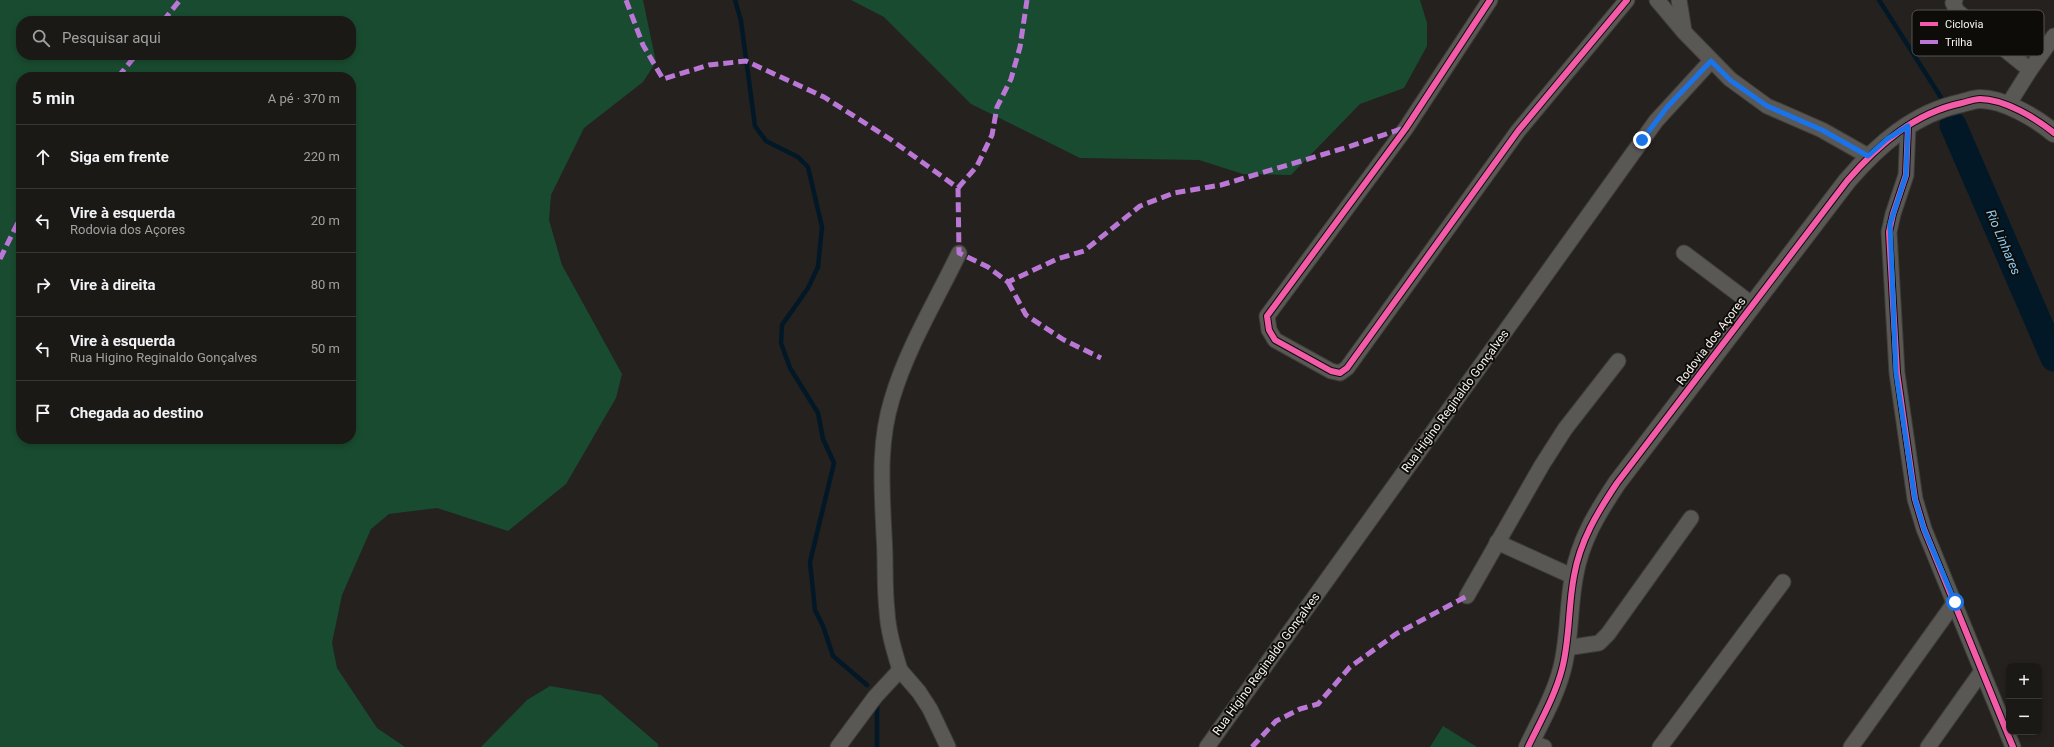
<!DOCTYPE html>
<html lang="pt">
<meta charset="utf-8">
<style>
:root{--surface:#1b1916;--page:#24221f;--text:#f1f3f6;--muted:#a0a0a1;--line:#393835}
body{margin:0;font-family:Roboto,sans-serif;background:var(--page);color:var(--text)}
.controls{position:absolute;right:12px;bottom:12px;display:grid;overflow:hidden;border-radius:8px;box-shadow:0 2px 6px #0003}
.controls button{width:36px;height:36px;display:grid;place-items:center;padding:0;border:0;border-bottom:1px solid var(--line);background:var(--surface);color:var(--text);font:20px sans-serif}
.stop{position:absolute;width:12px;height:12px;margin:-9px;border:3px solid #1a73e8;border-radius:50%;background:#fff}
.stop.end{background:#1a73e8;border-color:#fff;box-shadow:0 1px 4px #0008}
.list{margin:0;padding:0;list-style:none}
h2{display:flex;justify-content:space-between;align-items:center;height:52px;margin:0;padding:0 16px;font-size:17px}
h2 small{font-size:13px;font-weight:400;color:var(--muted)}
.list li{display:grid;grid-template-columns:26px 1fr auto;gap:12px;align-items:center;box-sizing:border-box;height:64px;padding:0 16px;border-top:1px solid var(--line)}
.list b{display:block;font-size:15px;white-space:nowrap}
.list p{margin:0;font-size:13px;white-space:nowrap;color:var(--muted)}
.list em{font-size:13px;font-style:normal;color:var(--muted)}
.icon{flex:none;width:22px;height:22px;fill:none;stroke:currentColor;stroke-width:2;stroke-linecap:round;stroke-linejoin:round}
.map{position:relative;flex:none;width:2054px;height:747px;overflow:hidden}
.search{position:absolute;background:var(--surface);box-shadow:0 2px 6px #0003;left:16px;top:16px;width:340px;height:44px;display:flex;align-items:center;gap:10px;box-sizing:border-box;padding:0 14px;border-radius:16px;color:var(--muted);font-size:15px}
.panel{position:absolute;background:var(--surface);box-shadow:0 2px 6px #0003;left:16px;top:72px;width:340px;height:372px;border-radius:16px}
.map>svg:first-child{display:block}
</style>
<div class="map">
<svg width="2054" height="747" viewBox="0 0 2054 747">
<rect width="100%" height="100%" fill="#24211e"/>
<g fill="#194b30" fill-rule="evenodd">
<path d="M0,0H643L656,62L643,82L584,128L551,195L549,220L562,265L622,374L616,398L566,484L508,531L437,508L389,514L371,529L342,595L332,643L337,668L377,728L405,747H0ZM21,21H351V55H21ZM21,77H351V439H21Z"/>
<polygon points="851,0 1420,0 1427,23 1427,46 1404,88 1360,104 1291,175 1243,174 1199,160 1080,158 971,104 884,17"/>
<polygon points="550,686 601,695 658,744 658,747 481,747 527,700"/>
<polygon points="1443,726 1477,747 1430,747"/>
</g>
<g fill="none" stroke-linecap="round" stroke-linejoin="round">
<g stroke="#031826" stroke-width="4.5">
<polyline points="735,0 741,21 755,126 766,141 798,157 808,167 822,227 818,267 808,288 782,325 781,343 790,368 818,413 823,439 834,463 810,562 815,610 823,626 833,656 867,685"/>
<polyline points="1879,0 1942,99"/>
<polyline points="877,705 877,747"/>
</g>
<polyline stroke="#031826" stroke-width="27" points="1953,125 2054,358"/>
<defs>
<g id="minor">
<polyline points="1490,0 1406,128 1267,316 1269,330 1275,340 1331,371 1340,373 1347,368 1518,131 1627,0"/>
<polyline points="1657,0 1684,32 1730,79 1767,106 1822,130 1868,156"/>
<polyline points="1679,0 1684,31"/>
<polyline points="1955,0 1953,3 1957,11 2030,70"/>
<polyline points="2008,105 2030,70 2054,36"/>
<polyline points="1908,126 1906,175 1893,214 1889,232 1897,373 1915,499 1924,529 2013,747"/>
<polyline points="1684,253 1753,305"/>
<polyline points="1497,542 1574,577"/>
<polyline points="1467,596 1542,465 1565,429 1618,361"/>
<polyline points="1566,648 1599,643 1608,634 1691,518"/>
<path d="M900,670C894,650 888,631 887,611C884,585 886,560 884,535C882,489 878,444 892,399C907,348 936,301 959,253"/>
<polyline points="1530,743 1544,747"/>
<polyline points="838,747 875,697 900,670 919,692 930,709 948,747"/>
<polyline points="1207,747 1656,121 1711,61"/>
<polyline points="1660,747 1783,582"/>
<polyline points="1851,747 1955,602"/>
<polyline points="1928,747 1982,671"/>
</g>
<path id="tertiary" d="M1528,747C1540,722 1555,696 1562,669C1570,639 1568,607 1574,576C1580,541 1597,513 1617,483L1847,181C1878,145 1914,113 1962,103C1967,102 1974,99 1980,99C2004,99 2036,118 2054,133"/>
</defs>
<use href="#minor" stroke="#3f3d3a" stroke-width="17"/>
<use href="#tertiary" stroke="#3f3d3a" stroke-width="20"/>
<use href="#minor" stroke="#5a5855" stroke-width="15"/>
<use href="#tertiary" stroke="#5a5855" stroke-width="18"/>
<g stroke="#ba77d6" stroke-width="5" stroke-dasharray="10 5" stroke-linecap="butt">
<polyline points="626,0 643,45 663,79 709,65 746,61 824,97 890,139 958,188 959,253 988,267 1008,282 1057,259 1084,251 1140,206 1174,193 1221,185 1348,147 1404,128"/>
<polyline points="163,21 180,0"/>
<polyline points="118,77 136,55"/>
<polyline points="958,188 977,166 992,135 997,107 1011,79 1020,47 1027,0"/>
<polyline points="0,259 21,216"/>
<polyline points="1008,282 1026,315 1064,340 1101,358"/>
<polyline points="1252,747 1276,721 1300,709 1318,704 1350,667 1396,634 1467,596"/>
</g>
<defs>
<g id="cycleway">
<polyline points="1490,0 1406,128 1267,316 1269,330 1275,340 1331,371 1340,373 1347,368 1518,131 1627,0"/>
<polyline points="1908,126 1906,175 1893,214 1889,232 1897,373 1915,499 1924,529 2013,747"/>
<path d="M1528,747C1540,722 1555,696 1562,669C1570,639 1568,607 1574,576C1580,541 1597,513 1617,483L1847,181C1878,145 1914,113 1962,103C1967,102 1974,99 1980,99C2004,99 2036,118 2054,133"/>
</g>
</defs>
<use href="#cycleway" stroke="#0e0c09" stroke-width="8"/>
<use href="#cycleway" stroke="#f35aa7" stroke-width="6"/>
</g>
<g fill="none" stroke-linecap="round" stroke-linejoin="round">
<polyline stroke="#1a73e8" stroke-width="5" points="1642,140 1668,106 1711,61 1730,80 1767,106 1822,130 1868,156 1887,139 1908,126 1906,175 1890,224 1896,373 1915,499 1924,529 1955,602"/>
</g>
<g text-anchor="middle" stroke-width="4" stroke-linejoin="round" paint-order="stroke">
<g font-size="12" fill="#f7f4ef" stroke="#0e0c09">
<text transform="translate(1711 341) rotate(-53)" y="4">Rodovia dos Açores</text>
<text transform="translate(1455 401) rotate(-54)" y="4">Rua Higino Reginaldo Gonçalves</text>
<text transform="translate(1266 664) rotate(-54)" y="4">Rua Higino Reginaldo Gonçalves</text>
</g>
<g font-size="13" font-style="italic" fill="#89cbf3" stroke="#0e0c09">
<text transform="translate(2004 242) rotate(67)" y="5">Rio Linhares</text>
</g>
</g>
<rect x="1912" y="10" width="132" height="46" rx="6" fill="#0e0c09" stroke="#54524e" stroke-width="1"/>
<rect x="1920" y="22" width="18" height="4" fill="#f35aa7"/>
<rect x="1920" y="40" width="18" height="4" fill="#ba77d6"/>
<g font-size="11" fill="#f7f4ef">
<text x="1945" y="28">Ciclovia</text>
<text x="1945" y="46">Trilha</text>
</g>
</svg>
<div class="controls">
<button>+</button>
<button>−</button>
</div>
<div class="stop" style="left:1955px;top:602px"></div>
<div class="stop end" style="left:1642px;top:140px"></div>
<div class="search"><svg class="icon" aria-label="search" viewBox="0 0 24 24"><circle cx="10" cy="10" r="6"/><path d="M15 15l6 6"/></svg>Pesquisar aqui</div>
<section class="panel">
<h2>5 min<small>A pé · 370 m</small></h2>
<ul class="list">
<li><svg class="icon" aria-label="ahead" viewBox="0 0 24 24"><path d="M12 20V5M6 11l6-6 6 6"/></svg><div><b>Siga em frente</b></div><em>220 m</em></li>
<li><svg class="icon" aria-label="left" viewBox="0 0 24 24"><path d="M17 20v-9H6M10 6l-5 5 5 5"/></svg><div><b>Vire à esquerda</b><p>Rodovia dos Açores</p></div><em>20 m</em></li>
<li><svg class="icon" aria-label="right" viewBox="0 0 24 24"><path d="M7 20v-9h11M14 6l5 5-5 5"/></svg><div><b>Vire à direita</b></div><em>80 m</em></li>
<li><svg class="icon" aria-label="left" viewBox="0 0 24 24"><path d="M17 20v-9H6M10 6l-5 5 5 5"/></svg><div><b>Vire à esquerda</b><p>Rua Higino Reginaldo Gonçalves</p></div><em>50 m</em></li>
<li><svg class="icon" aria-label="arrive" viewBox="0 0 24 24"><path d="M6 21V4h12l-3 4 3 4H6"/></svg><div><b>Chegada ao destino</b></div></li>
</ul>
</section>
</div>
